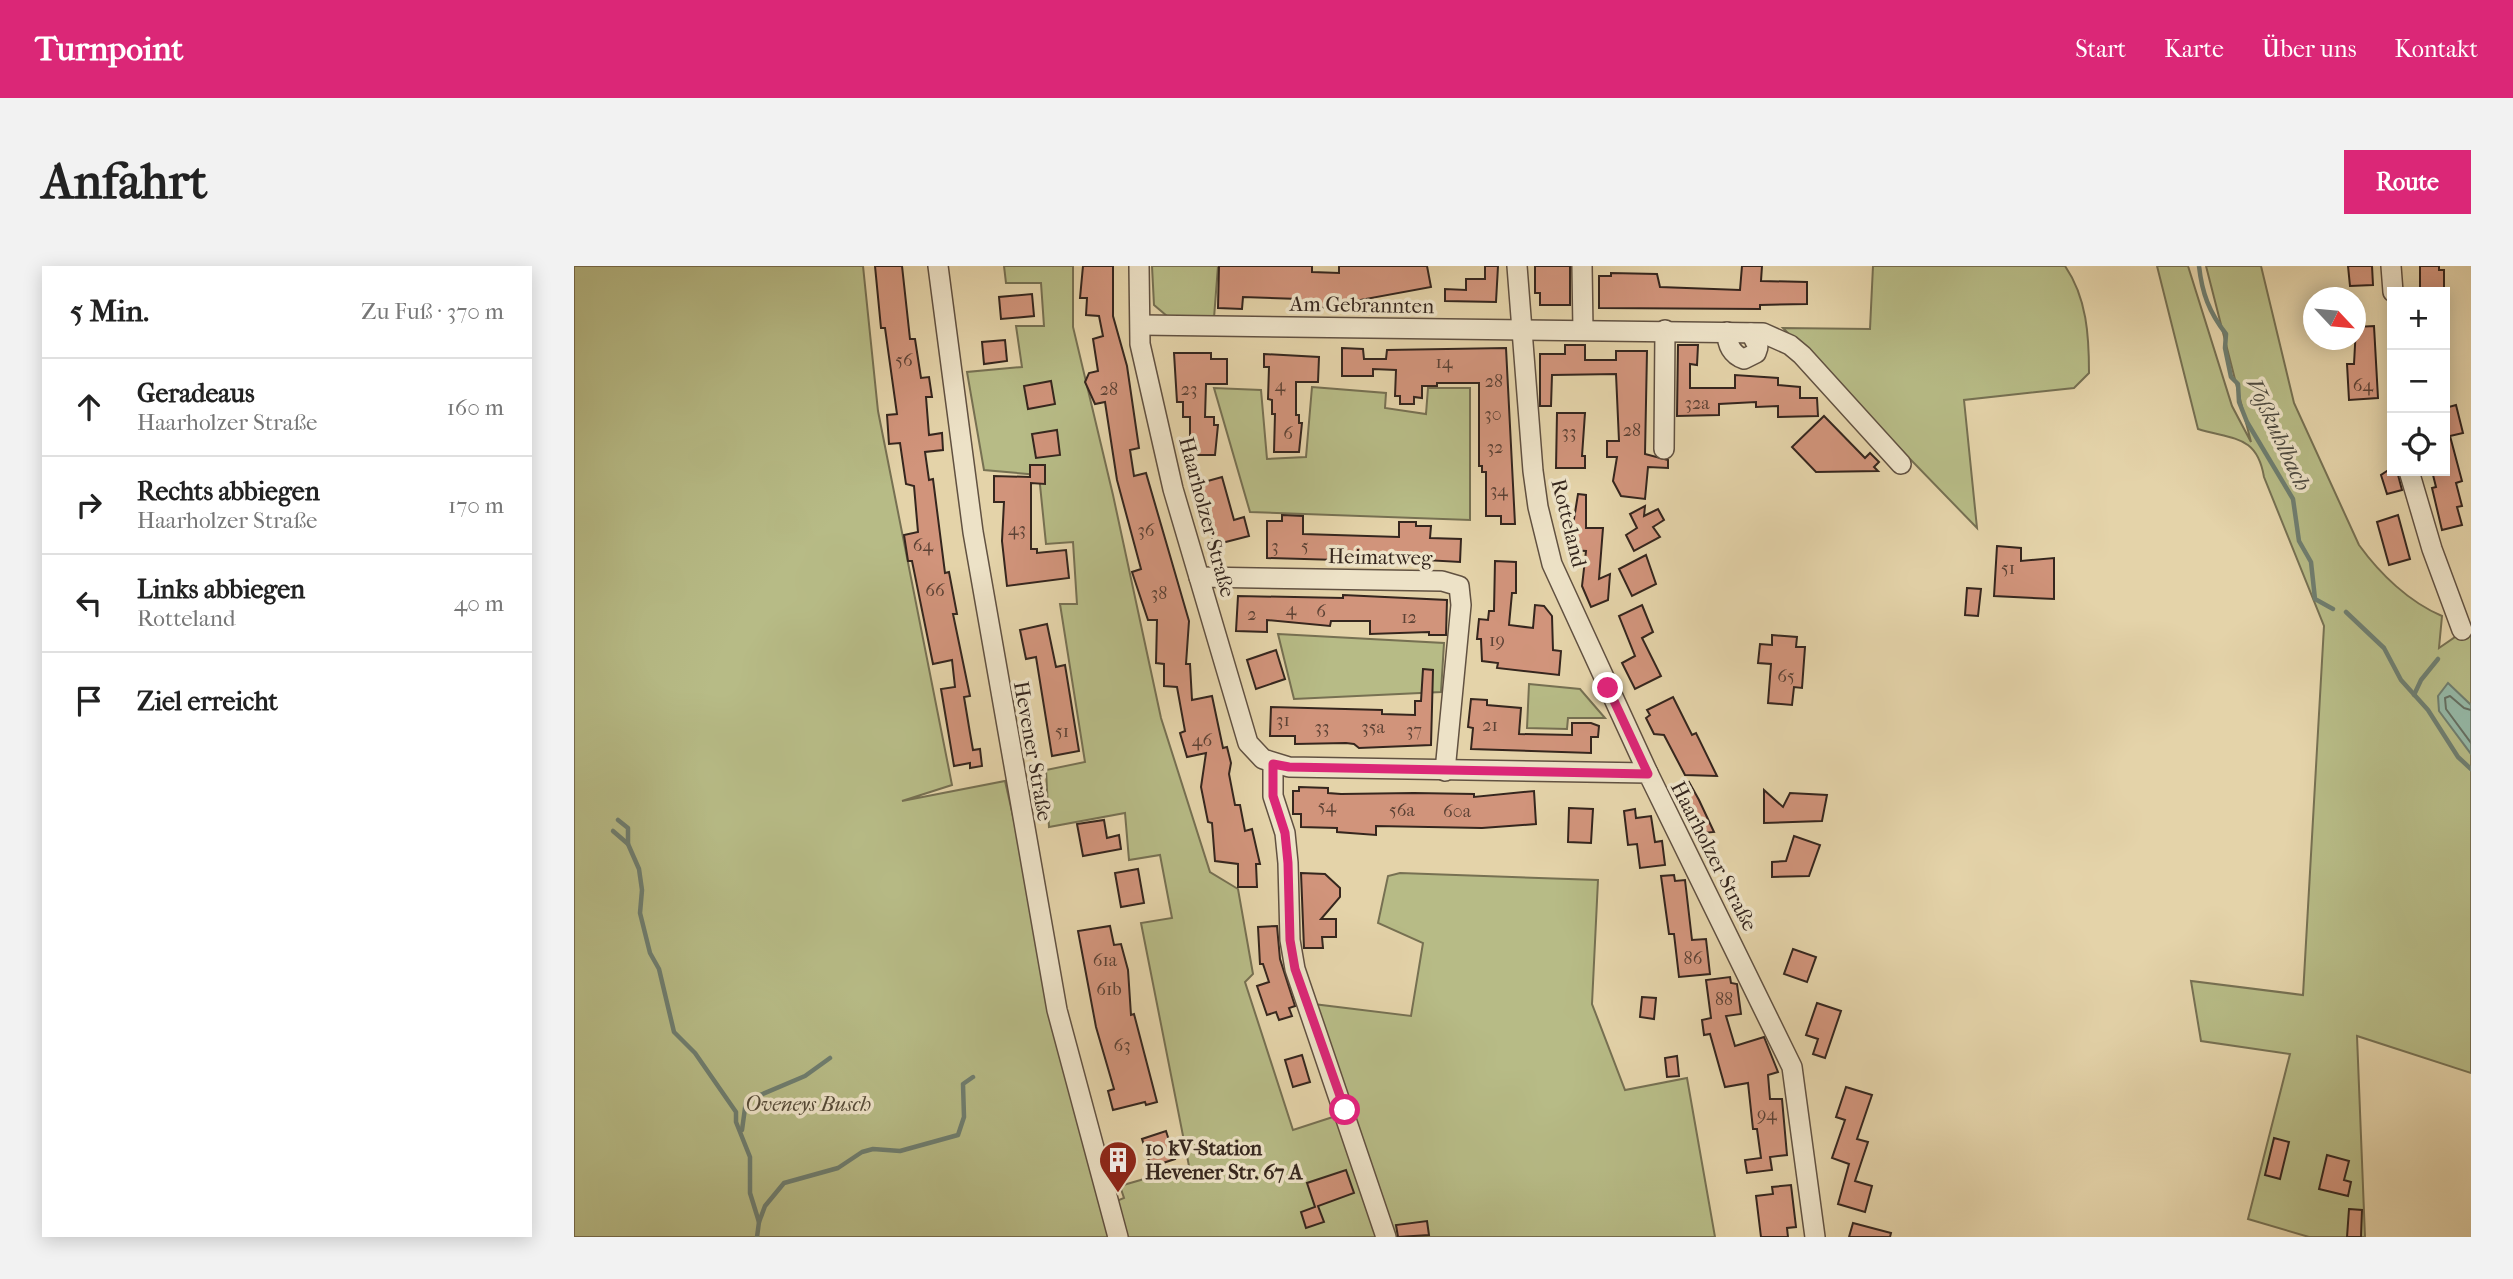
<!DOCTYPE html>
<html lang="de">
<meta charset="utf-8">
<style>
:root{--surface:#fff;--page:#f2f2f2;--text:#222;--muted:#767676;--line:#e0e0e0;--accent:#db2777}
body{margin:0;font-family:"IM FELL French Canon",serif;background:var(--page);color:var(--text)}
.controls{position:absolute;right:21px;top:21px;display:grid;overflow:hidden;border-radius:0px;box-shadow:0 4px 18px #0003}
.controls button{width:63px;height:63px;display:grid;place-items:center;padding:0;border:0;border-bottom:2px solid var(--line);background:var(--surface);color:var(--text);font:35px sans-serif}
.compass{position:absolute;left:1729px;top:21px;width:63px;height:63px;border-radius:50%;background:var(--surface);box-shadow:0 4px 18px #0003;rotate:116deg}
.stop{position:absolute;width:21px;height:21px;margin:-16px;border:5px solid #db2777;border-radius:50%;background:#fff}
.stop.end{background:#db2777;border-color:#fff;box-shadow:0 2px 7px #0008}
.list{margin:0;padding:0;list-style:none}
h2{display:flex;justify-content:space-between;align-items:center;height:91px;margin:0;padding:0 28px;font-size:30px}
h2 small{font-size:23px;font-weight:400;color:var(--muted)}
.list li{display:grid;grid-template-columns:46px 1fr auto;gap:21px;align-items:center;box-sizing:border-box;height:98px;padding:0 28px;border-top:2px solid var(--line)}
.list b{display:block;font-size:26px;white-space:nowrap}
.list p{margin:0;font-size:23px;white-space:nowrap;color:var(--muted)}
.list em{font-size:23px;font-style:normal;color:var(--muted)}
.icon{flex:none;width:38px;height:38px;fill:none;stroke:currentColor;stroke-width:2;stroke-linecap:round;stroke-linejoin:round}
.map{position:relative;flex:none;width:1897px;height:971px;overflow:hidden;border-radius:0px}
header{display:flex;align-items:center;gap:42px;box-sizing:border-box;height:98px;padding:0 35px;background:var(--accent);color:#fff}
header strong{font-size:33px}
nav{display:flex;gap:38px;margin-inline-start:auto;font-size:24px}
.intro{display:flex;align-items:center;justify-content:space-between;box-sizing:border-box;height:168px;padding:0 42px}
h1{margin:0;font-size:49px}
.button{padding:18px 32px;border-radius:0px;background:var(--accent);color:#fff;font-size:24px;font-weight:700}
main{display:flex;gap:42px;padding:0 42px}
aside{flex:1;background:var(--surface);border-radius:0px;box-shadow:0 4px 18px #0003}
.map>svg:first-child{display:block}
</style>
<header>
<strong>Turnpoint</strong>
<nav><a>Start</a><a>Karte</a><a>Über uns</a><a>Kontakt</a></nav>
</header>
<div class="intro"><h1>Anfahrt</h1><a class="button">Route</a></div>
<main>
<aside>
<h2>5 Min.<small>Zu Fuß · 370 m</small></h2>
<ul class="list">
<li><svg class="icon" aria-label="ahead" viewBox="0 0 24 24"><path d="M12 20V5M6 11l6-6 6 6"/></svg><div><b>Geradeaus</b><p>Haarholzer Straße</p></div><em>160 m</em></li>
<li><svg class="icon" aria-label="right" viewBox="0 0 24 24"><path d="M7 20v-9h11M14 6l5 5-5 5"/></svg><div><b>Rechts abbiegen</b><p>Haarholzer Straße</p></div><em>170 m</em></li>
<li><svg class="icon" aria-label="left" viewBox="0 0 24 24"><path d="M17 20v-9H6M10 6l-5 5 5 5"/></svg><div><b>Links abbiegen</b><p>Rotteland</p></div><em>40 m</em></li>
<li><svg class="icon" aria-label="arrive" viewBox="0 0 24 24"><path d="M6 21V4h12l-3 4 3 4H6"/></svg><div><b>Ziel erreicht</b></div></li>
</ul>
</aside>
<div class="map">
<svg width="1897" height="971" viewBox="0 0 1897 971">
<rect width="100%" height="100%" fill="#e4d3a9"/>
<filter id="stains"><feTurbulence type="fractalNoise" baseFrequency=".00286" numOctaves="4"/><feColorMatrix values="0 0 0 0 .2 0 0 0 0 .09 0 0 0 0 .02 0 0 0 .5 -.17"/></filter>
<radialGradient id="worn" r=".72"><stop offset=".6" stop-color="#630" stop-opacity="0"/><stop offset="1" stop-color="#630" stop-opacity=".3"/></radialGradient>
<g fill="#b7bb86" stroke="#767052" stroke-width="2">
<polygon points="0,0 289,0 304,145 378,519 328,535 431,515 535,971 0,971"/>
<polygon points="430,0 499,0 499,61 539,229 587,452 636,606 664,623 679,708 671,716 719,864 768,848 739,738 837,750 849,677 804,657 814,610 826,607 1024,614 1018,738 1051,824 1113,812 1141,971 551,971 540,936 550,932 546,920 615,900 567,657 598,652 586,589 555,594 551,547 475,561 472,504 511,496 486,338 503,338 499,276 472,278 465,209 410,204 393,106 448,101 442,60 470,60 467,17 432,17"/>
<polygon points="578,0 644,0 640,52 593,50 580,39"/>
<path d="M1299,0H1491C1513,32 1515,70 1515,107L1500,122L1390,134L1403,262L1209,62L1296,63Z"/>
<path d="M1583,0H1614L1658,140L1677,176L1632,0H1687L1720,137L1785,279C1806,308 1835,336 1868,350L1865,382L1897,360V807L1783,770L1791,971H1735L1674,953L1716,788L1627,775L1617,715L1729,729L1750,360L1690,211C1683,169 1660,174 1624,163Z"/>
<polygon points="738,121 812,127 811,142 852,148 854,122 896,122 896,254 676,246 640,122 687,124 693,193 732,191"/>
<polygon points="704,368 870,377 867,426 720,433"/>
<polygon points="955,418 1006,423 1031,452 994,452 993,463 953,462"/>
</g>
<polygon fill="#95b8a6" stroke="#6f7e70" stroke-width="2" points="1874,417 1897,439 1897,488 1865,445 1864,430"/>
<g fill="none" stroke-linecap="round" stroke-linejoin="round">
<polyline stroke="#656f62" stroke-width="2" points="1897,444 1890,442 1876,430 1871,432 1872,443 1897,477"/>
<g stroke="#6f7e70" stroke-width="4.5">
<path d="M1625,0C1628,27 1635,46 1652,68L1651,82L1657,111L1664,118L1665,136L1673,156L1719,233L1725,275L1737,296L1741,333L1759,343"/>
<polyline points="1772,346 1810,382 1827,414 1854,444 1884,491 1897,503"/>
<polyline points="1840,429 1847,414 1864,393"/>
<polyline points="44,554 54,562 54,578 65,603 68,624 66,647 76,687 85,703 100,766 121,787 162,846 162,856 176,891 176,927 185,956 183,971"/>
<polyline points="39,565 54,578"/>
<polyline points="168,864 172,835 231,810 256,792"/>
<polyline points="185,956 191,940 210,917 264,902 288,886 299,883 326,885 384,869 390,851 389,818 399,811"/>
</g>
</g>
<g fill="#d1947b" stroke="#35261e" stroke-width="2">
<polygon points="301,0 328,0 336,73 341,73 347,112 355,111 358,131 352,131 355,169 368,167 369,184 351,186 355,214 359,213 371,307 375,306 383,348 379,348 396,430 390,431 396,467 399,484 406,483 408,500 396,502 396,497 380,500 367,423 381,421 378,394 359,398 338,295 334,295 330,269 344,266 340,220 332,218 326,177 315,178 313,149 323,148 311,62 307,62"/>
<polygon points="509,0 539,0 539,50 553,100 565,182 556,184 560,210 572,207 615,355 612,398 616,398 618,434 638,430 649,482 653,481 657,497 655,508 661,539 666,539 671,565 678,563 686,598 682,598 683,621 664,621 664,598 641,595 638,557 634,556 627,521 632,487 613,491 606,467 611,465 603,421 590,420 590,398 582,397 583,354 574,354 558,306 567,303 543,214 531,136 521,138 511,116 515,107 524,105 519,73 529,70 525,50 512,49 513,32 506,32"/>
<polygon points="645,0 738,0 738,6 765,7 765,0 853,0 857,21 786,34 786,38 771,37 771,42 725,41 725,33 669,31 668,43 644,42"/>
<polygon points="911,0 924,0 922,36 871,35 871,23 892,24 892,13 911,13"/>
<polygon points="961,0 996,0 996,39 966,39 966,27 961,27"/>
<polygon points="1168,0 1188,0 1187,15 1233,16 1233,38 1186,39 1186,43 1025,42 1025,10 1037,10 1037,7 1083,8 1086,21 1166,24"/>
<polygon points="1774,0 1798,0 1799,19 1776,20"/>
<polygon points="1846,0 1865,0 1865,4 1870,4 1870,26 1846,26"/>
<polygon points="458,28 460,50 427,53 425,31"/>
<polygon points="1800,60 1804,132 1775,134 1773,98 1780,98 1782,61"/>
<polygon points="431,74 433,95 410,98 408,76"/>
<polygon points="991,79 1011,79 1011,94 1042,94 1042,85 1073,85 1071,188 1094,194 1094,202 1074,201 1071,233 1047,230 1039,215 1043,191 1033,191 1033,175 1045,175 1042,108 978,109 977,140 966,140 966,88 991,88"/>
<polygon points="1104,79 1124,79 1123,99 1116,98 1116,122 1161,122 1161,109 1204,112 1204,119 1226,121 1226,132 1243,132 1244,150 1204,151 1204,140 1182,141 1182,136 1145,138 1145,149 1103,150"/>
<polygon points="768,82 789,83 790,93 812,93 813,84 932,82 941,258 927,258 927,250 912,250 912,206 908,206 908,200 905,200 905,117 863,117 863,120 848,120 848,132 840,131 840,138 826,138 826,130 821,130 822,104 799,103 799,110 768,110"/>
<polygon points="600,87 637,87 637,93 653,93 653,118 632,118 631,151 640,151 640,159 644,159 641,189 616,189 616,151 609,151 609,136 603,136"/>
<polygon points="690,88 745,91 744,116 722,116 722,149 725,149 725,157 728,157 725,186 700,186 701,148 698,148 698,134 694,133 695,101 690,101"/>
<polygon points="477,115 481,138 454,143 450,120"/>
<polygon points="1882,139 1889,167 1876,170 1888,215 1882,217 1888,240 1883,241 1888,259 1868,264 1858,222 1862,221 1858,205 1871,205 1871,142"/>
<polygon points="983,147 1011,147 1008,190 1011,190 1011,202 982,202"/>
<polygon points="1250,150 1291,192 1296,187 1305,196 1300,201 1304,205 1242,206 1218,181"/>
<polygon points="483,164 486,189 462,192 458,168"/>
<polygon points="456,199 471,199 471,218 457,217 457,283 463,283 463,287 492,284 495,312 433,320 428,275 430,236 420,236 420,210 456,211"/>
<polygon points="1813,205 1823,205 1828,224 1813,228 1807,209"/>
<polygon points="648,211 660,254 670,251 675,270 640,279 623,218"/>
<polygon points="1004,228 1012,229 1012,262 1029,262 1025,313 1036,308 1034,334 1017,341 1008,320 1012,285 995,284"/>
<polygon points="1071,240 1070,250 1084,243 1090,254 1079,261 1086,271 1060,285 1052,269 1063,262 1056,248"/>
<polygon points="708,249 729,250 729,268 825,271 825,256 842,256 842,260 857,260 856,272 887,273 886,296 798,291 798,295 693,292 693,255 708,255"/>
<polygon points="1824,249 1836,293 1815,299 1803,256"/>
<polygon points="1423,280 1447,282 1447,295 1480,292 1480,333 1420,330"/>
<polygon points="1072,289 1082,318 1058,330 1045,303"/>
<polygon points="921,295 942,296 942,327 938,327 935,359 959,362 961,339 970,340 978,350 979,384 987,385 985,409 923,402 924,397 908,395 907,373 903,373 905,353 914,354 915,345 920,345"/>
<polygon points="1393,322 1407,323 1404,350 1391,349"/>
<polygon points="769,329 873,334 872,369 855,369 855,366 796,368 796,355 757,355 756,360 693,354 693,366 662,365 664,330 769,332"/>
<polygon points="1068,339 1079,366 1068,372 1087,410 1061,423 1048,397 1061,390 1045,350"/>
<polygon points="473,358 482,401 491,399 505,485 478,490 462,391 452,393 446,364"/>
<polygon points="1198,369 1223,371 1222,381 1231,381 1228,422 1220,421 1218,439 1194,437 1197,398 1184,397 1186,378 1198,379"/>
<polygon points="702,384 711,413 682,423 673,394"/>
<polygon points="849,403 859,404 857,479 785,482 780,478 772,477 721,478 721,470 696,470 697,441 808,444 808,448 841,449 841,435 847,435"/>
<polygon points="1099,431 1118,469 1122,467 1143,510 1111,509 1090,469 1080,468 1072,452 1076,449 1073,444"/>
<polygon points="897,433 913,434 913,439 947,442 945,468 998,469 998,457 1017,457 1025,460 1024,471 1017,471 1017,487 897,483 899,462 894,461"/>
<polygon points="1115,516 1125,534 1140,566 1119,568 1107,538 1098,526"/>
<polygon points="725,521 754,522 754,527 767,528 840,527 900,528 900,531 960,525 962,558 908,562 802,560 802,569 763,566 763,562 727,561 727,548 719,548 719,525 725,525"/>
<polygon points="1190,524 1209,541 1216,527 1253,529 1248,555 1190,557"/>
<polygon points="995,542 1019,543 1017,577 994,576"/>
<polygon points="1061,543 1062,552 1077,550 1081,576 1088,575 1091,599 1066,602 1063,578 1054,579 1050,545"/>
<polygon points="530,554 533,572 545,569 547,583 509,590 503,558"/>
<polygon points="1220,570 1246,579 1235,610 1198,611 1198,596 1212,595"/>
<polygon points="564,603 570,637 547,641 541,607"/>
<polygon points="727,607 751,608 766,622 766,631 747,653 762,653 762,671 748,671 749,682 730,682"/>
<polygon points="1100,609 1101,615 1111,614 1118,674 1132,673 1136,708 1105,711 1100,668 1095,668 1087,610"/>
<polygon points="536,660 540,679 547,678 554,704 557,749 560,748 583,836 572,839 571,836 539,844 534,825 540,823 522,761 504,665"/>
<polygon points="703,660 706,693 721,740 715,742 718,750 705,754 702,746 693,749 683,720 695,716 689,698 686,698 684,661"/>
<polygon points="1219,683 1242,691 1233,716 1210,708"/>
<polygon points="1156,711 1157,717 1163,718 1167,748 1152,750 1161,780 1190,771 1204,806 1194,809 1196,833 1208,833 1213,889 1196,891 1198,904 1173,907 1171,894 1187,892 1183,863 1179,863 1174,817 1151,821 1136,768 1130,769 1128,754 1137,752 1132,714"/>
<polygon points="1068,731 1082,732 1080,753 1066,751"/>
<polygon points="1243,737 1267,745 1251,792 1239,788 1244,773 1232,769"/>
<polygon points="728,789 736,816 719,821 711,794"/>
<polygon points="1103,790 1105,810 1093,811 1091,792"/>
<polygon points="1272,821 1298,829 1283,873 1294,876 1281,915 1298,920 1291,946 1264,938 1275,898 1258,892 1271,854 1262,851"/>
<polygon points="592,865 601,893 577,901 568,873"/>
<polygon points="1700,872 1715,876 1706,913 1691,909"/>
<polygon points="1753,889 1775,895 1770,914 1777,916 1774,930 1745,923"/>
<polygon points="772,904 780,927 744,940 750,956 732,962 727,946 741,941 733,917"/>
<polygon points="1217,919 1222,961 1213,962 1214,971 1187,971 1182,930 1199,928 1198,921"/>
<polygon points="1775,943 1788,944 1787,971 1773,971"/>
<polygon points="853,955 855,969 824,971 822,959"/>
<polygon points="1279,957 1317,967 1316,971 1275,971"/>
</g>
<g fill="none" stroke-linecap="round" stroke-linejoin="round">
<defs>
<g id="minor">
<polyline points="364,0 399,266 483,744 544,971"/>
<polyline points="565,0 566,78 599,223 674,477 689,493 715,501 1074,507 1218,801 1241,971"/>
<polyline points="943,0 959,205 964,241 978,298 1074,507"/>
<polyline points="1008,0 1009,64"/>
<polyline points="1817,0 1819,26"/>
<polyline points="567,59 1189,67 1216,79 1228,89 1327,198"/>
<path d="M1153,66C1153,79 1158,89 1170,93L1182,87L1184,81L1177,67"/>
<polyline points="1090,183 1091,64"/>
<polyline points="1835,205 1858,283 1888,364"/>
<polyline points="625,311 868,315 885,320 887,339 871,505"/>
<polyline points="699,498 699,530 711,567 714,597 716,674 721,703 812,971"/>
</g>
</defs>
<use href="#minor" stroke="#615141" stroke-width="22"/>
<use href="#minor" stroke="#ede2c7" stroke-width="19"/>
</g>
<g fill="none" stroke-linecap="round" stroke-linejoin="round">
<polyline stroke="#db2777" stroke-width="9" points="771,844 721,703 716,674 714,597 711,567 699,530 699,498 715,501 1074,508 1034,422"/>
</g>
<defs>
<symbol id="building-pin" viewBox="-11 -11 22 30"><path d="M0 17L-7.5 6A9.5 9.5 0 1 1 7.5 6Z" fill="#8f2418" stroke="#ede2c7"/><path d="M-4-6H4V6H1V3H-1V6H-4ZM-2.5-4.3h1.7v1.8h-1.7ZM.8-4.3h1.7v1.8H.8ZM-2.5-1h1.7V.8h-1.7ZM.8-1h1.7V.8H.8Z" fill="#fff"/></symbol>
</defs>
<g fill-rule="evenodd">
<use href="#building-pin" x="522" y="872" width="44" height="60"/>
</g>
<g text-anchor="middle" stroke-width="7" stroke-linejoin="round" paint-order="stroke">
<g font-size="18" fill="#5c4235">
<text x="330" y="100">56</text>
<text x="870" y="102">14</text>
<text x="920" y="121">28</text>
<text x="706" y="125">4</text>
<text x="1789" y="125">64</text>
<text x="535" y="129">28</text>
<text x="615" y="129">23</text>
<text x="1123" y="143">32a</text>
<text x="919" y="154">30</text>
<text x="1058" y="170">28</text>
<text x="995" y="172">33</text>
<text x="714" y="173">6</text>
<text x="921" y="187">32</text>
<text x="925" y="230">34</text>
<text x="443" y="269">43</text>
<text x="572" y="270">36</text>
<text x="349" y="285">64</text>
<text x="701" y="286">3</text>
<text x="731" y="286">5</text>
<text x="1434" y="308">51</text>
<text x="361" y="330">66</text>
<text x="585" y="333">38</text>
<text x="717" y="349">4</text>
<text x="747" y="351">6</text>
<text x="678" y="354">2</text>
<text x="835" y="357">12</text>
<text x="923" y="380">19</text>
<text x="1212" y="416">65</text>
<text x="709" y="460">31</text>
<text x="916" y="465">21</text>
<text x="748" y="467">33</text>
<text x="799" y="467">35a</text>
<text x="840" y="470">37</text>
<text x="488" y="471">51</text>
<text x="628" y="480">46</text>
<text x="753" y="546">54</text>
<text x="828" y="550">56a</text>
<text x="883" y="551">60a</text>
<text x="1119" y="698">86</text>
<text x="531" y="700">61a</text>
<text x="535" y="729">61b</text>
<text x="1150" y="739">88</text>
<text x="548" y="785">63</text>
<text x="1193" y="854">94</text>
</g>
<g font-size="21" fill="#35261e" stroke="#ede2c7">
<text transform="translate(788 39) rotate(1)" y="7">Am Gebrannten</text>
<text transform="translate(633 251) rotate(75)" y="7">Haarholzer Straße</text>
<text transform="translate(995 257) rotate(76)" y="7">Rotteland</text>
<text transform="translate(806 291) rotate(1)" y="7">Heimatweg</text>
<text transform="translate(459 485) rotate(80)" y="7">Hevener Straße</text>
<text transform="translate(1140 590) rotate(63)" y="7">Haarholzer Straße</text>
</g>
<g font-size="21" font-style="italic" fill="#564b38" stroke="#ede2c7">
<text x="234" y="845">Oveneys Busch</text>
</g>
<g font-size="21" font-weight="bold" fill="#35261e" stroke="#ede2c7" text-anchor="start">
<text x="571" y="889">10 kV-Station<tspan x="571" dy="24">Hevener Str. 67 A</tspan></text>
</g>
<g font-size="23" font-style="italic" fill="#4d4a40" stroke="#ede2c7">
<text transform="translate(1705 168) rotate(65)" y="8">Voßkuhlbach</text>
</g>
</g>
<rect width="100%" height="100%" filter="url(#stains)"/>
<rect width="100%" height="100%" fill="url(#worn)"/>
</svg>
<div class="controls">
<button>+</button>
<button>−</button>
<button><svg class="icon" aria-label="locate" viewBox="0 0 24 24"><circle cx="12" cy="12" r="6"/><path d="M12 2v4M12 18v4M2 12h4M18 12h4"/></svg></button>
</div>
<svg class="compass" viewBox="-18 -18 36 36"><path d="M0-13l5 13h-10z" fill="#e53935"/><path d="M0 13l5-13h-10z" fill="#767676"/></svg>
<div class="stop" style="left:771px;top:844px"></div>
<div class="stop end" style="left:1034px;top:422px"></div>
</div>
</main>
